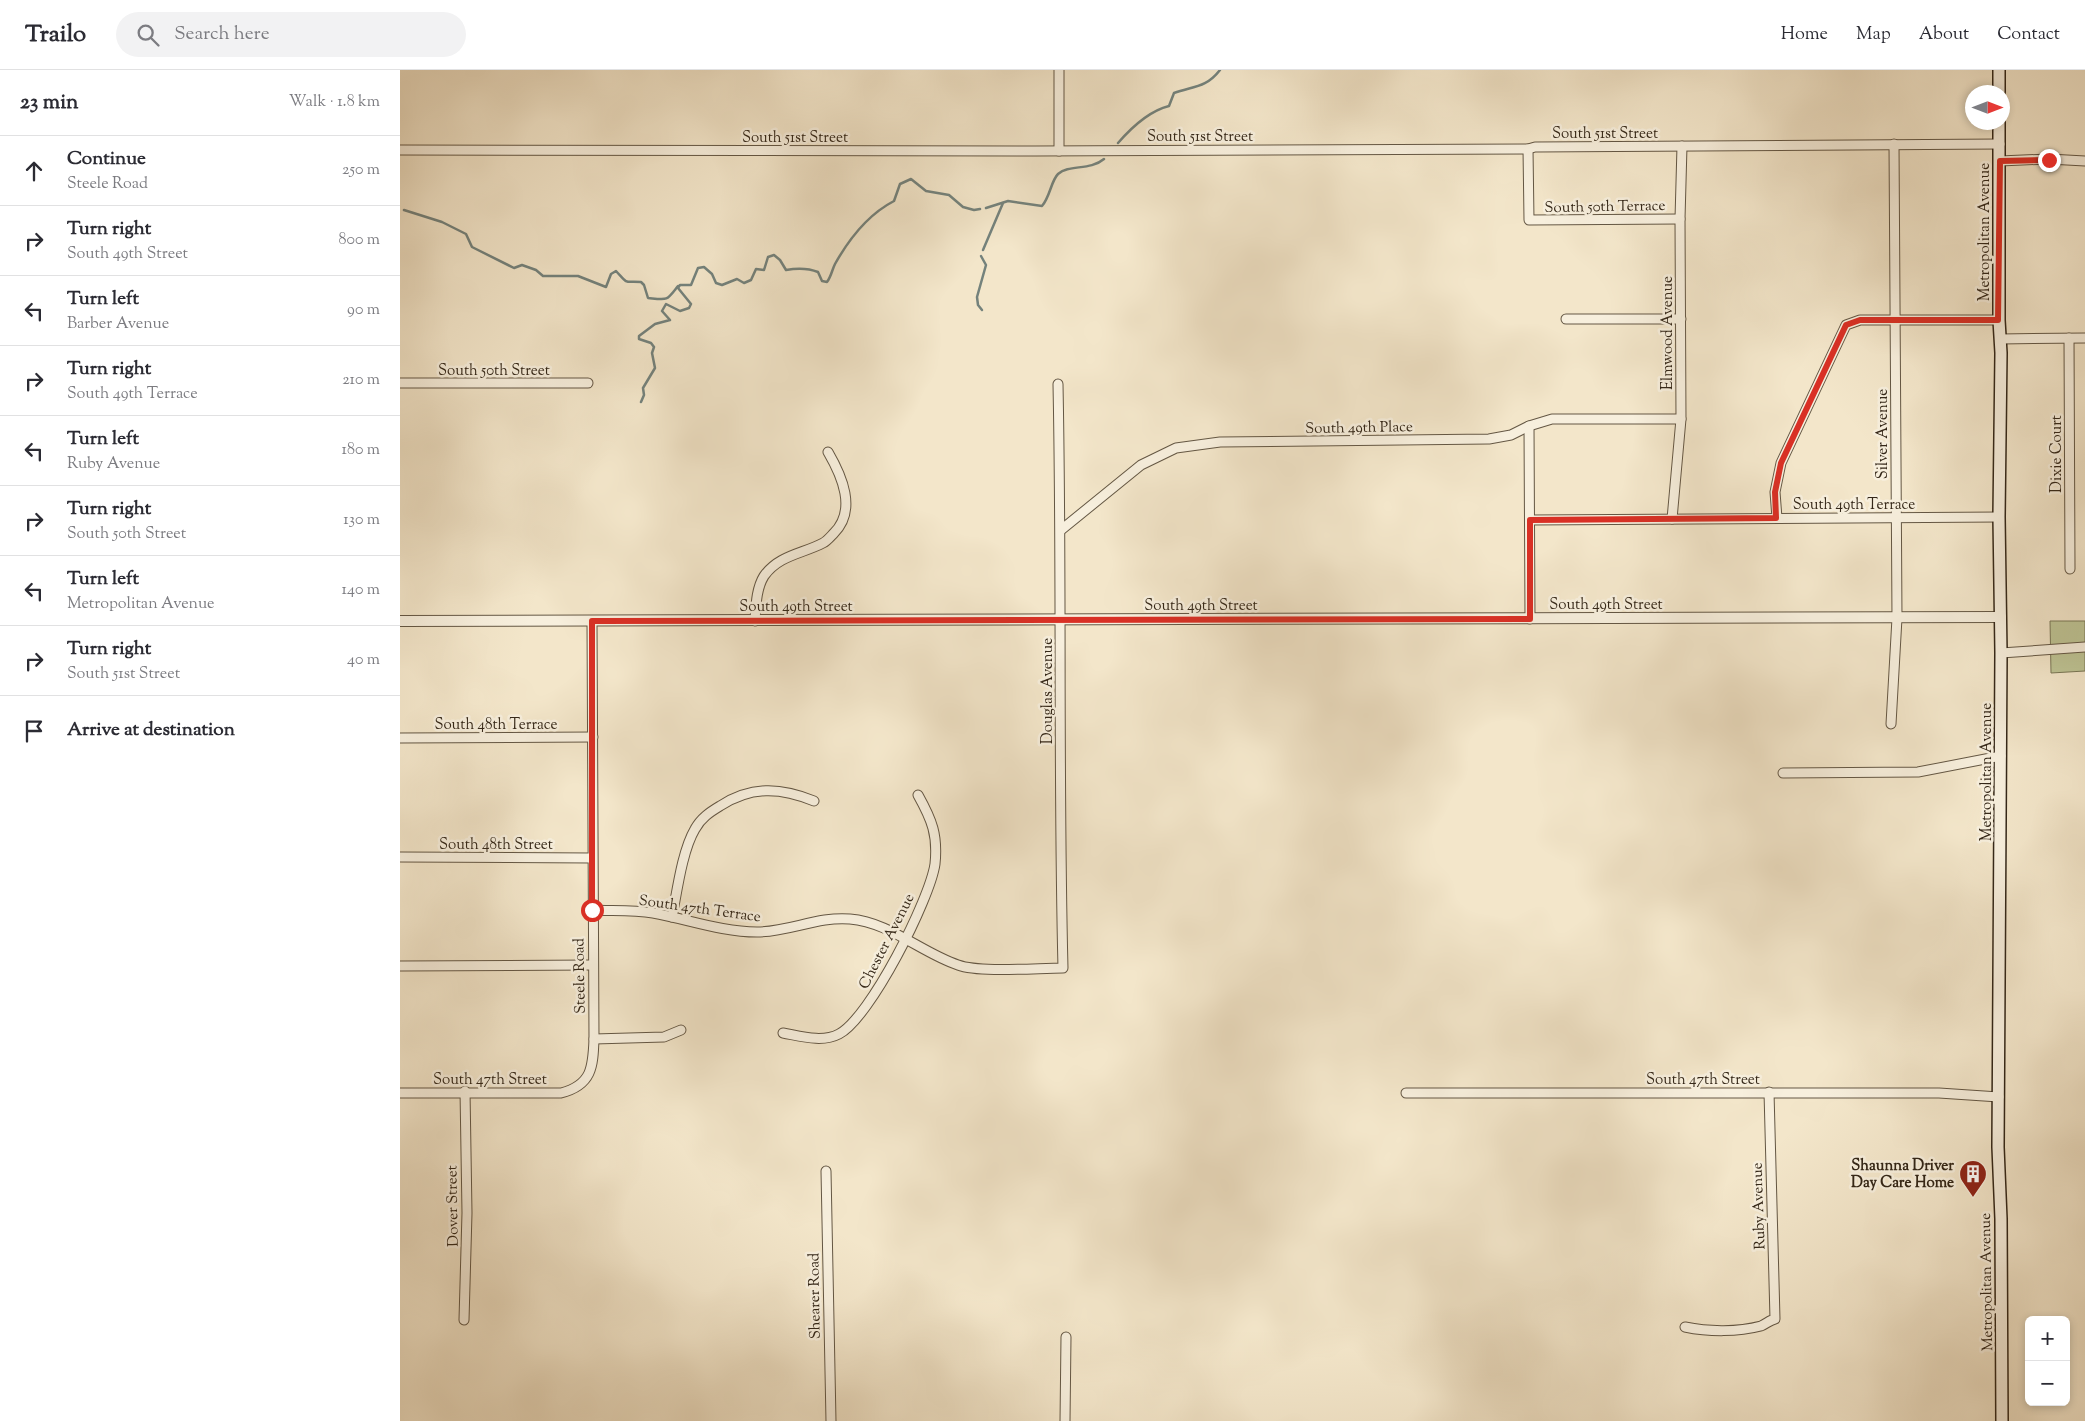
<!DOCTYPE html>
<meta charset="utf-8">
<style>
:root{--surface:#fff;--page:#f2f2f3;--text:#2b2b33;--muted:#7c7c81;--line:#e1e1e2}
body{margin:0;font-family:"Sorts Mill Goudy",serif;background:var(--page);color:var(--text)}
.controls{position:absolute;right:15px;bottom:15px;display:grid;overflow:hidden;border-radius:8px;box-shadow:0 2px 8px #0003}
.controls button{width:45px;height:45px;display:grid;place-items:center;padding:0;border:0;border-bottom:1px solid var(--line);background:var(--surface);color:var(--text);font:25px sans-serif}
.compass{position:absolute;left:1565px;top:15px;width:45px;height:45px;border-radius:50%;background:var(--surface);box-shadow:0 2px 8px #0003;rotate:90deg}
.stop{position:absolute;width:15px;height:15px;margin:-11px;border:4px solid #d93025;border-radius:50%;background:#fff}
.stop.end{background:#d93025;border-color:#fff;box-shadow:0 1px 5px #0008}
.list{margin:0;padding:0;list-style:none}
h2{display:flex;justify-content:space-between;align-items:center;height:65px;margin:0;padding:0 20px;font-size:21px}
h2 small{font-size:16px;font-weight:400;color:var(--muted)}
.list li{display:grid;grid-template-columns:32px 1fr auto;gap:15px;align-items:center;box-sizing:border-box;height:70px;padding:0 20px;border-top:1px solid var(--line)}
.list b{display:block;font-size:19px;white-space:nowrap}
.list p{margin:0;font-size:16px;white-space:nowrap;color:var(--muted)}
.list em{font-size:16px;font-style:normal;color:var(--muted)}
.icon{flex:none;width:28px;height:28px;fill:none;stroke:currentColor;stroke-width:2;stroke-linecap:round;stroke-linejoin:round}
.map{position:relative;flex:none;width:1685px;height:1351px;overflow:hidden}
header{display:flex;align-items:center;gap:30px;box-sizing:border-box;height:70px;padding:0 25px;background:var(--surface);border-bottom:1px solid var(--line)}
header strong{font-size:24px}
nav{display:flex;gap:28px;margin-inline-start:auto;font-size:18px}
.search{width:350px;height:45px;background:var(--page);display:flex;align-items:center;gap:12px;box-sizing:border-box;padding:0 18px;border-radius:28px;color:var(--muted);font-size:19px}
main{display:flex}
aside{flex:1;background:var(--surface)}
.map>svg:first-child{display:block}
</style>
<header>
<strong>Trailo</strong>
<div class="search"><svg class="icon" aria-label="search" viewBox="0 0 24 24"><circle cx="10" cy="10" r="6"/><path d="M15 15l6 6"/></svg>Search here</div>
<nav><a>Home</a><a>Map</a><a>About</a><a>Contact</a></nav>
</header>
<main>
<aside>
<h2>23 min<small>Walk · 1.8 km</small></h2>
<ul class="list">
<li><svg class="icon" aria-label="ahead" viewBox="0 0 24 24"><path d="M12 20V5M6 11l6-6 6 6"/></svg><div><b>Continue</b><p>Steele Road</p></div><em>250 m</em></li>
<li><svg class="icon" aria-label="right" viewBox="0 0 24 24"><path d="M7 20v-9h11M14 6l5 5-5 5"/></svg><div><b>Turn right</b><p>South 49th Street</p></div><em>800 m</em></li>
<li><svg class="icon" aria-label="left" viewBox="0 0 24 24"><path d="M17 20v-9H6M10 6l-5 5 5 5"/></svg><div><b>Turn left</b><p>Barber Avenue</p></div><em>90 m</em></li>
<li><svg class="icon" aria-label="right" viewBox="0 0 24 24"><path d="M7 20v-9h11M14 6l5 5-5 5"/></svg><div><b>Turn right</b><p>South 49th Terrace</p></div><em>210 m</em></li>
<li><svg class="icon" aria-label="left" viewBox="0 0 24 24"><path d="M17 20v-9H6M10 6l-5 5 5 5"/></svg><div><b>Turn left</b><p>Ruby Avenue</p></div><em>180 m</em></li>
<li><svg class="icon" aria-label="right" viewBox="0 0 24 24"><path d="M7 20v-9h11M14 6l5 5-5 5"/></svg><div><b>Turn right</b><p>South 50th Street</p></div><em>130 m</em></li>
<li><svg class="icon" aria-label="left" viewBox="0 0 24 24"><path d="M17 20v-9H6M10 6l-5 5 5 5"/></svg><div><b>Turn left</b><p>Metropolitan Avenue</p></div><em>140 m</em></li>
<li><svg class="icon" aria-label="right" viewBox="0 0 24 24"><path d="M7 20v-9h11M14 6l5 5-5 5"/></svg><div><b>Turn right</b><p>South 51st Street</p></div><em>40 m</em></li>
<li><svg class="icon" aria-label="arrive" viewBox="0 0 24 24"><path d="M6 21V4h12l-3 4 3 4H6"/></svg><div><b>Arrive at destination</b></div></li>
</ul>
</aside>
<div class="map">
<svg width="1685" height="1351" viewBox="0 0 1685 1351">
<rect width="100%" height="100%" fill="#f3e6ca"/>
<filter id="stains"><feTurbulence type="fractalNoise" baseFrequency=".004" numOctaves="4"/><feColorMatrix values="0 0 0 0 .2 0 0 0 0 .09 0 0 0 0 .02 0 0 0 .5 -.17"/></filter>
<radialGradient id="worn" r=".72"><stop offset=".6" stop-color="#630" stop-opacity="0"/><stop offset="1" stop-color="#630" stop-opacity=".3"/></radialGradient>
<polygon fill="#bec495" stroke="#797656" points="1650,551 1685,551 1685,601 1651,603"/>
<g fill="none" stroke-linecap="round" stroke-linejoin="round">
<g stroke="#74827c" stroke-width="2.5">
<path d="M718,73C731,58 749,41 769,36L774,23C794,16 806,18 820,0"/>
<path d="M586,138L608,131L642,136C650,127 651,111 658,104C669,94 690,101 704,89"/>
<path d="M4,140L42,152L66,164L72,177L114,198L122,195L136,200L143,206H178L206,217L211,204L216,201C229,215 223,211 241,212L244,215L248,228C269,230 266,231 278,216"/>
<polyline points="583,180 603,133"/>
<polyline points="581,186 586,195 577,227 578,235 582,240"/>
<path d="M241,332L244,325L243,318L255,298L252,283L254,277L251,273L239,269V266L255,254L270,250L262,241L266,234L280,241L289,238L291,234L278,218L280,215H291L298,198L304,197L312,204L316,213L322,215L337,209L344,213L351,210L356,199L364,200L368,187L374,185L380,190L386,200C397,198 408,198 418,202L422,211L427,212C431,207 432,200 435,194C449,169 467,145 494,131L500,114L511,109L526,121L549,125L563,137L574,140L580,139"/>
</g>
<defs>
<g id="minor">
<polyline points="659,0 659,81"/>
<polyline points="1128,79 1129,150 1280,149"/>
<polyline points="0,80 635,81 1128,79 1135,77 1600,74"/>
<polyline points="1600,91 1649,89 1685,91"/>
<polyline points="1166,249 1281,249"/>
<polyline points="1669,268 1670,499"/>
<polyline points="1600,269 1685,268"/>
<polyline points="0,313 188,313"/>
<polyline points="1129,356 1130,549"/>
<polyline points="1377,448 1375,422 1381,393 1446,255 1460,250 1599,250"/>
<polyline points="1272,449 1281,349 1280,149 1282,76"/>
<polyline points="1130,450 1599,447"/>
<polyline points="661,460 741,395 776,378 820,372 1089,369 1111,365 1129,356 1152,349 1281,349"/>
<path d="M355,551C356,536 356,519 364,506C379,485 402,484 423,473C427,471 431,466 434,463C457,440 442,406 428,382"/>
<polyline points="1601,583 1685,577"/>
<polyline points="1491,654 1497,548 1494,74"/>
<polyline points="0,668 193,667"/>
<polyline points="1383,703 1518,702 1601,686"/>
<polyline points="0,787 192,788"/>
<path d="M192,840C212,841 233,840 253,843C287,849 322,862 357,862C388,862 419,846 450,849C489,852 522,883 558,895C580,903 637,898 663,898C658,703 662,509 658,314"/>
<path d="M272,847C277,822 282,781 295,759C301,748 310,742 320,736C351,716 380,717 414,731"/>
<polyline points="0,896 193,895"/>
<path d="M383,963C400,966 422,973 439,964C470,948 530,829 535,794C538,765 532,750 518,725"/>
<polyline points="194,969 264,967 281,960"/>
<path d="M0,1023H161C192,1015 193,997 194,969L192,551"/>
<polyline points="1006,1023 1539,1023 1599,1027"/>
<polyline points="426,1101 431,1351"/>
<polyline points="64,1250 67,1143 65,1021"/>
<path d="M1285,1257C1309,1262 1338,1262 1361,1256C1366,1254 1370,1250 1375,1249L1369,1022"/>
<polyline points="665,1351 666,1267"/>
</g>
<polyline id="tertiary" points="0,551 1601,547"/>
<g id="secondary">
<polyline points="1599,0 1599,22"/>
<polyline points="1599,52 1599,250 1601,283 1599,447 1601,583 1598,1077 1601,1149 1602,1351"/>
</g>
</defs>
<use href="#minor" stroke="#645744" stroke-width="11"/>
<use href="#tertiary" stroke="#645744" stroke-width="12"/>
<use href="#secondary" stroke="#342718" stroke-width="14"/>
<use href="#minor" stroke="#f7efdd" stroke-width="9"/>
<use href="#tertiary" stroke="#f7efdd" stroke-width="10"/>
<use href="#secondary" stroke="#f7efdd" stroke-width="11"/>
</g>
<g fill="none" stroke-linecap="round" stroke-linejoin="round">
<polyline stroke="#d93025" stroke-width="6" points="192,840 192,551 1130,549 1130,450 1376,448 1375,422 1381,393 1446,255 1460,250 1598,250 1600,91 1649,90"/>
</g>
<defs>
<symbol id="building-pin" viewBox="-11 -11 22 30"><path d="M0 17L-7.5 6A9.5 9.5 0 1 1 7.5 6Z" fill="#8f2418" stroke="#f7efdd"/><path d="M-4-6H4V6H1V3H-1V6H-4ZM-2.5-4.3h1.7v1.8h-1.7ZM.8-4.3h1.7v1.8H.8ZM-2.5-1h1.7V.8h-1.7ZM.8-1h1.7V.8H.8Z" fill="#fff"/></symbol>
</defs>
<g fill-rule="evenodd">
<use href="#building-pin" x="1557" y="1088" width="32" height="43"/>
</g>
<g text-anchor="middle" stroke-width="5" stroke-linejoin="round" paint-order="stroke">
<g font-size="15" fill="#342718" stroke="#f7efdd">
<text x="1205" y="68">South 51st Street</text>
<text x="800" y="71">South 51st Street</text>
<text x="395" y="72">South 51st Street</text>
<text transform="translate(1205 136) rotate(-1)" y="5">South 50th Terrace</text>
<text transform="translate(1584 162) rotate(-90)" y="5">Metropolitan Avenue</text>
<text transform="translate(1267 263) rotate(-90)" y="5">Elmwood Avenue</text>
<text x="94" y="305">South 50th Street</text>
<text transform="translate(959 357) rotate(-1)" y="5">South 49th Place</text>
<text transform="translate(1482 364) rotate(-90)" y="5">Silver Avenue</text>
<text transform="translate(1656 384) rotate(-90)" y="5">Dixie Court</text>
<text x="1454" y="439">South 49th Terrace</text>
<text x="1206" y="539">South 49th Street</text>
<text x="801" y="540">South 49th Street</text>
<text x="396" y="541">South 49th Street</text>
<text transform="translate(647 621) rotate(-90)" y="5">Douglas Avenue</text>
<text x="96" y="659">South 48th Terrace</text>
<text transform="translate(1586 702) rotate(-90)" y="5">Metropolitan Avenue</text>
<text x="96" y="779">South 48th Street</text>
<text transform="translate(300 838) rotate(8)" y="5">South 47th Terrace</text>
<text transform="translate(486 871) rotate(-63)" y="5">Chester Avenue</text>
<text transform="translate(179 906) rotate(-91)" y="5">Steele Road</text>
<text x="90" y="1014">South 47th Street</text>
<text x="1303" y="1014">South 47th Street</text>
<text transform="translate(52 1136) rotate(-91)" y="5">Dover Street</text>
<text transform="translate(1358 1136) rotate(-92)" y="5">Ruby Avenue</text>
<text transform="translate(1586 1212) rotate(-91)" y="5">Metropolitan Avenue</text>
<text transform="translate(414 1226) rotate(-91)" y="5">Shearer Road</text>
</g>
<g font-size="15" font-weight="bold" fill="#342718" stroke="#f7efdd" text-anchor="end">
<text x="1554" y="1100">Shaunna Driver<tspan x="1554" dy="17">Day Care Home</tspan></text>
</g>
</g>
<rect width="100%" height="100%" filter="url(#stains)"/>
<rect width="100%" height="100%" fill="url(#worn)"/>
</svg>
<div class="controls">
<button>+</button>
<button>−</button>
</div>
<svg class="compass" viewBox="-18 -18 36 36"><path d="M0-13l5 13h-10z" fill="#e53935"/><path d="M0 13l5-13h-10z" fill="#7c7c81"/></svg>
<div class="stop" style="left:192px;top:840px"></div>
<div class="stop end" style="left:1649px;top:90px"></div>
</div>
</main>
